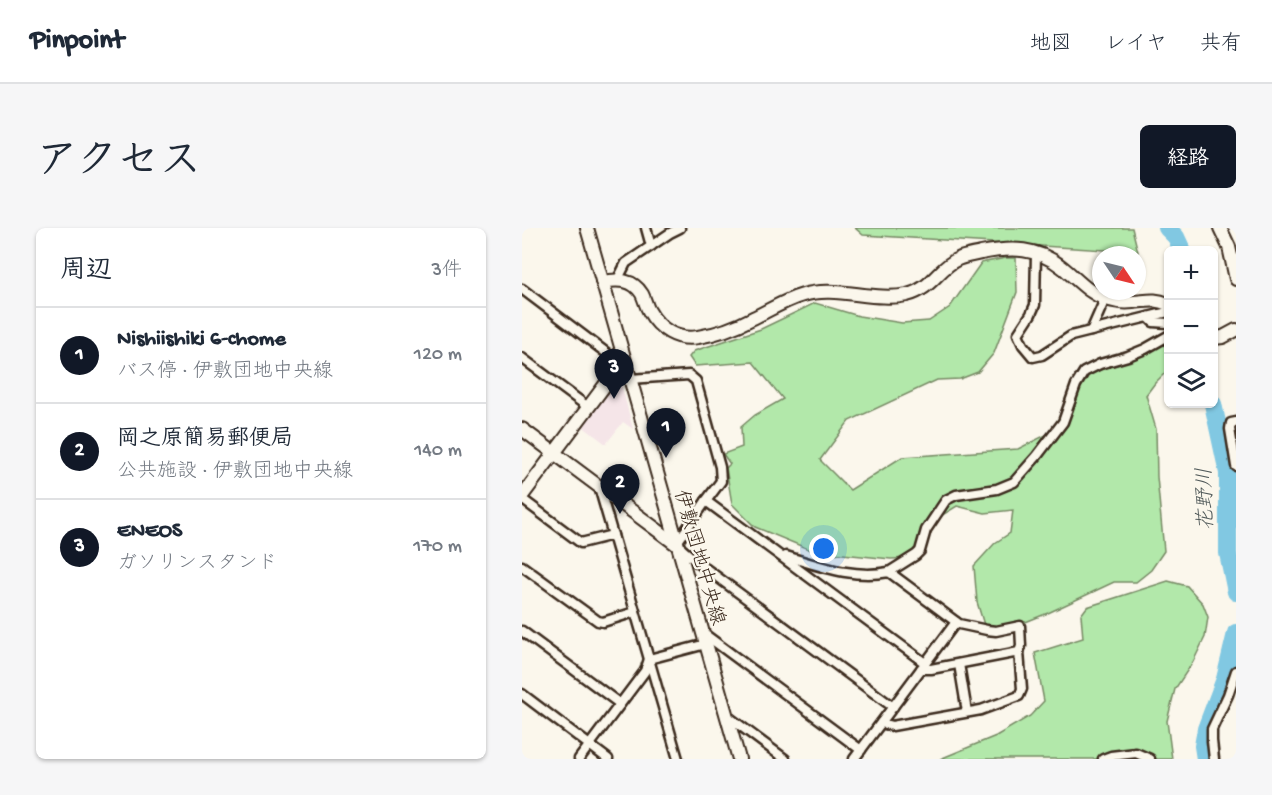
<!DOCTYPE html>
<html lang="ja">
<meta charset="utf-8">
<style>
:root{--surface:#fff;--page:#f6f6f7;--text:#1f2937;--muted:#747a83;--line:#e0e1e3;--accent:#111827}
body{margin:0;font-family:"Gochi Hand","Klee One",sans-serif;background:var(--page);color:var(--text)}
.controls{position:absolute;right:18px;top:18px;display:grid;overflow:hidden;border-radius:9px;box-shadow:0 2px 4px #0004}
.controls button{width:54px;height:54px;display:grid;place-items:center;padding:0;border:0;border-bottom:2px solid var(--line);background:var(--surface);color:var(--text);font:30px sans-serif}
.compass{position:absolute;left:570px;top:18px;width:54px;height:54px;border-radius:50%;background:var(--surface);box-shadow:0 2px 4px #0004;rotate:125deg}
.you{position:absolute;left:302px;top:321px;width:21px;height:21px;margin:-15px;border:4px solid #fff;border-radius:50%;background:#1a73e8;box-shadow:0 0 0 9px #1a73e833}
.badge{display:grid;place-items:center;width:39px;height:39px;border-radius:50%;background:var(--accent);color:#fff;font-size:20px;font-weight:700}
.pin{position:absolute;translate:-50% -50px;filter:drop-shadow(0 2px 3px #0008)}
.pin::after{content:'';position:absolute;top:32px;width:21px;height:18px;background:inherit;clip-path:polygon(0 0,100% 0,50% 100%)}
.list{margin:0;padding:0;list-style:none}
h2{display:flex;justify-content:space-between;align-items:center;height:78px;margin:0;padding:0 24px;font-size:26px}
h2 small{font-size:20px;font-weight:400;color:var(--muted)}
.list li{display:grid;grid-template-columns:39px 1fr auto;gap:18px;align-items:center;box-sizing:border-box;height:96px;padding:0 24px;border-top:2px solid var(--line)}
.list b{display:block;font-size:22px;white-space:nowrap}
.list p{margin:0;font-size:20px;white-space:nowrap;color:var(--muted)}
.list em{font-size:20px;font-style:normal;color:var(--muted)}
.icon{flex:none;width:33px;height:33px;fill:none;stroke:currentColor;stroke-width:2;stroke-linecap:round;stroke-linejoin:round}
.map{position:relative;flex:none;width:714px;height:531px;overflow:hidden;border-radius:9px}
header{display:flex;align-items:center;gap:36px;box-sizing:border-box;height:84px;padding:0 30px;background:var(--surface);border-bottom:2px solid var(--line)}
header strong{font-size:28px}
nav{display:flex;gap:33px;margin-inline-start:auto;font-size:21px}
.intro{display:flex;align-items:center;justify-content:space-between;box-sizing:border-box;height:144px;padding:0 36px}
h1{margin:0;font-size:42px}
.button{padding:15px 27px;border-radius:9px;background:var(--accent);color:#fff;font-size:21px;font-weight:700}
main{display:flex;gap:36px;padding:0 36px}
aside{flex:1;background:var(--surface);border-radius:9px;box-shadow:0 2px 4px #0004}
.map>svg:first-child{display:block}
</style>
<header>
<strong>Pinpoint</strong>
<nav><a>地図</a><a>レイヤ</a><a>共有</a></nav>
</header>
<div class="intro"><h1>アクセス</h1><a class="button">経路</a></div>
<main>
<aside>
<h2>周辺<small>3件</small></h2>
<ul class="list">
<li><span class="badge">1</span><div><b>Nishiishiki 6-chome</b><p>バス停 · 伊敷団地中央線</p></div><em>120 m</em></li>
<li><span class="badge">2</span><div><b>岡之原簡易郵便局</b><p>公共施設 · 伊敷団地中央線</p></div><em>140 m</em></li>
<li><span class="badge">3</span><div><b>ENEOS</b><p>ガソリンスタンド</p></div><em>170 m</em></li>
</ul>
</aside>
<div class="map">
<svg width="714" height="531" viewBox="0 0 714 531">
<rect width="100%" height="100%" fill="#fbf7ec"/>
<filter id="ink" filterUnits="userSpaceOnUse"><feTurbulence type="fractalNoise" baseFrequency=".0167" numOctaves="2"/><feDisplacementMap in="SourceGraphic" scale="12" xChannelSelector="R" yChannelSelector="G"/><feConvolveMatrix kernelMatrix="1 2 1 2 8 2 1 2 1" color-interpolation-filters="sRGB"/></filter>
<g filter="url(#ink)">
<polygon fill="#f5e5e8" points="97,148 111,201 101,194 84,216 60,198"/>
<g fill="#b2e8aa" stroke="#768964" stroke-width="1.5">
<polygon points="333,0 610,0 616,24 341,7"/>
<polygon points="484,30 494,30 495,64 472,125 456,144 438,151 415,152 327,193 298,232 328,262 380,229 496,221 546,196 556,164 567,146 621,127 646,112 646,142 633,155 624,167 634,201 635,249 642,323 629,342 614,354 592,354 526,385 496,397 468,399 462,397 455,374 452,338 473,315 488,305 491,282 463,285 435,278 412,292 389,330 369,331 291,323 233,299 210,276 204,240 208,236 201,226 220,219 219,199 233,187 261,171 231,134 173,138 167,129 172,123 239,101 293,75 337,88 380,95 407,93 428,79 459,35"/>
<polygon points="646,353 665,358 681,376 686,389 683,409 671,434 653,461 645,493 650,531 418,531 474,508 508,488 522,473 513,425 561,410 559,387 565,379"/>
</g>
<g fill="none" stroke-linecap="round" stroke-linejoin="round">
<g stroke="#81c8e2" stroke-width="18">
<polyline points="645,0 654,9 660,22"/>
<polyline points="691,176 706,245 706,325 714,364"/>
<polyline points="683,531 681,518 684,501 703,451 714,405"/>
</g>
<defs>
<g id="street">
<polyline points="124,0 129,18"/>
<polyline points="514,25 513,77 509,86 496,106 501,117 511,129 520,127 549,108 569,103 583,71"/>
<polyline points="96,51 104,35 148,5 158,0"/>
<polyline points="0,61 86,126 103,135"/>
<polyline points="626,89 631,94 646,95"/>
<polyline points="569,103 646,84"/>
<polyline points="0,130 66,179"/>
<polyline points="108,151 167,147 174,153 198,239 199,253 184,273"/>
<polyline points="714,194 709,195 708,201 714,238"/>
<polyline points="77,259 156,531"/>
<polyline points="0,271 59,315 91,307"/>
<path d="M264,328C298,338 331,351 367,344L437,396L465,402L474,403L498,398L499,418L497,424"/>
<polyline points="0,338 76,393 81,394 113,384"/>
<polyline points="367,344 394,327 398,323 404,302 424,272 434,267 475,261 492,254 515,228 541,194 554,157 562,144 578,136 606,128 623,121 646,108"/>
<polyline points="0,403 98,476"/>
<polyline points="181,405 339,522"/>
<polyline points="127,431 184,416"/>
<polyline points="437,436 445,484"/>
<polyline points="0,466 86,531"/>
<polyline points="371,479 175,334 154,316 184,273 403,435"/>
<polyline points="204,487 263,531"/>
<polyline points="359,495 370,498 459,482 497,468 500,461 497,424 409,441 399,441"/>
<polyline points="57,531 123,443 127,431"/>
<polyline points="332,531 434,394"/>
<polyline points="581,531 589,528 614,525 628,531"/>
<polyline points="692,531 690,513 690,501 706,467 714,443"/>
</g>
<g id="secondary">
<polyline points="65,0 217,531"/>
<polyline points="698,0 707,19 714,51"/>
<path d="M80,54C96,51 111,51 120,66C123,72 124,78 127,83C137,101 155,113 176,109C195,106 214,99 231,90C248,82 263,72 281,67C314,57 351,74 385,67C410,61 417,39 436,31C443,28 451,27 459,25C490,19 515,19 540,39C555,51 566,65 584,71C593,74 602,75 611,74C626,73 632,70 646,76"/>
<polyline points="692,110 701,109 714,102"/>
<polyline points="0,201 154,316"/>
<polyline points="0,268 95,141 103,135"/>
</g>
</defs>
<use href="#street" stroke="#3b2a1e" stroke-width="13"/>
<use href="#secondary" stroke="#3b2a1e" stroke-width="16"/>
<use href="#street" stroke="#fbf7ec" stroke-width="8"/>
<use href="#secondary" stroke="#fbf7ec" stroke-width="12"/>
</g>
</g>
<g text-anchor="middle" stroke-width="4.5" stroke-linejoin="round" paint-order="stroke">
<g font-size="20" fill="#3b2a1e" stroke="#fbf7ec">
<text transform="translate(179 329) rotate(74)" y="7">伊敷団地中央線</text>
</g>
<g font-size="21" font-style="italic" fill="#505959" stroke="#fbf7ec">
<text transform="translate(682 271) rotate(-92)" y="7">花野川</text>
</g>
</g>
</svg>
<div class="controls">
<button>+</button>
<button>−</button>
<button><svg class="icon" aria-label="layers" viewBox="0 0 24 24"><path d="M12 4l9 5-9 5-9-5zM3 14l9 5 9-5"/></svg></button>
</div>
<svg class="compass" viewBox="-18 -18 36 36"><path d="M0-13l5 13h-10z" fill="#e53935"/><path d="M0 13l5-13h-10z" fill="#747a83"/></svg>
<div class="you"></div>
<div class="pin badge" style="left:144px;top:230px">1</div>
<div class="pin badge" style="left:98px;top:286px">2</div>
<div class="pin badge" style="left:92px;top:171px">3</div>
</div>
</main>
